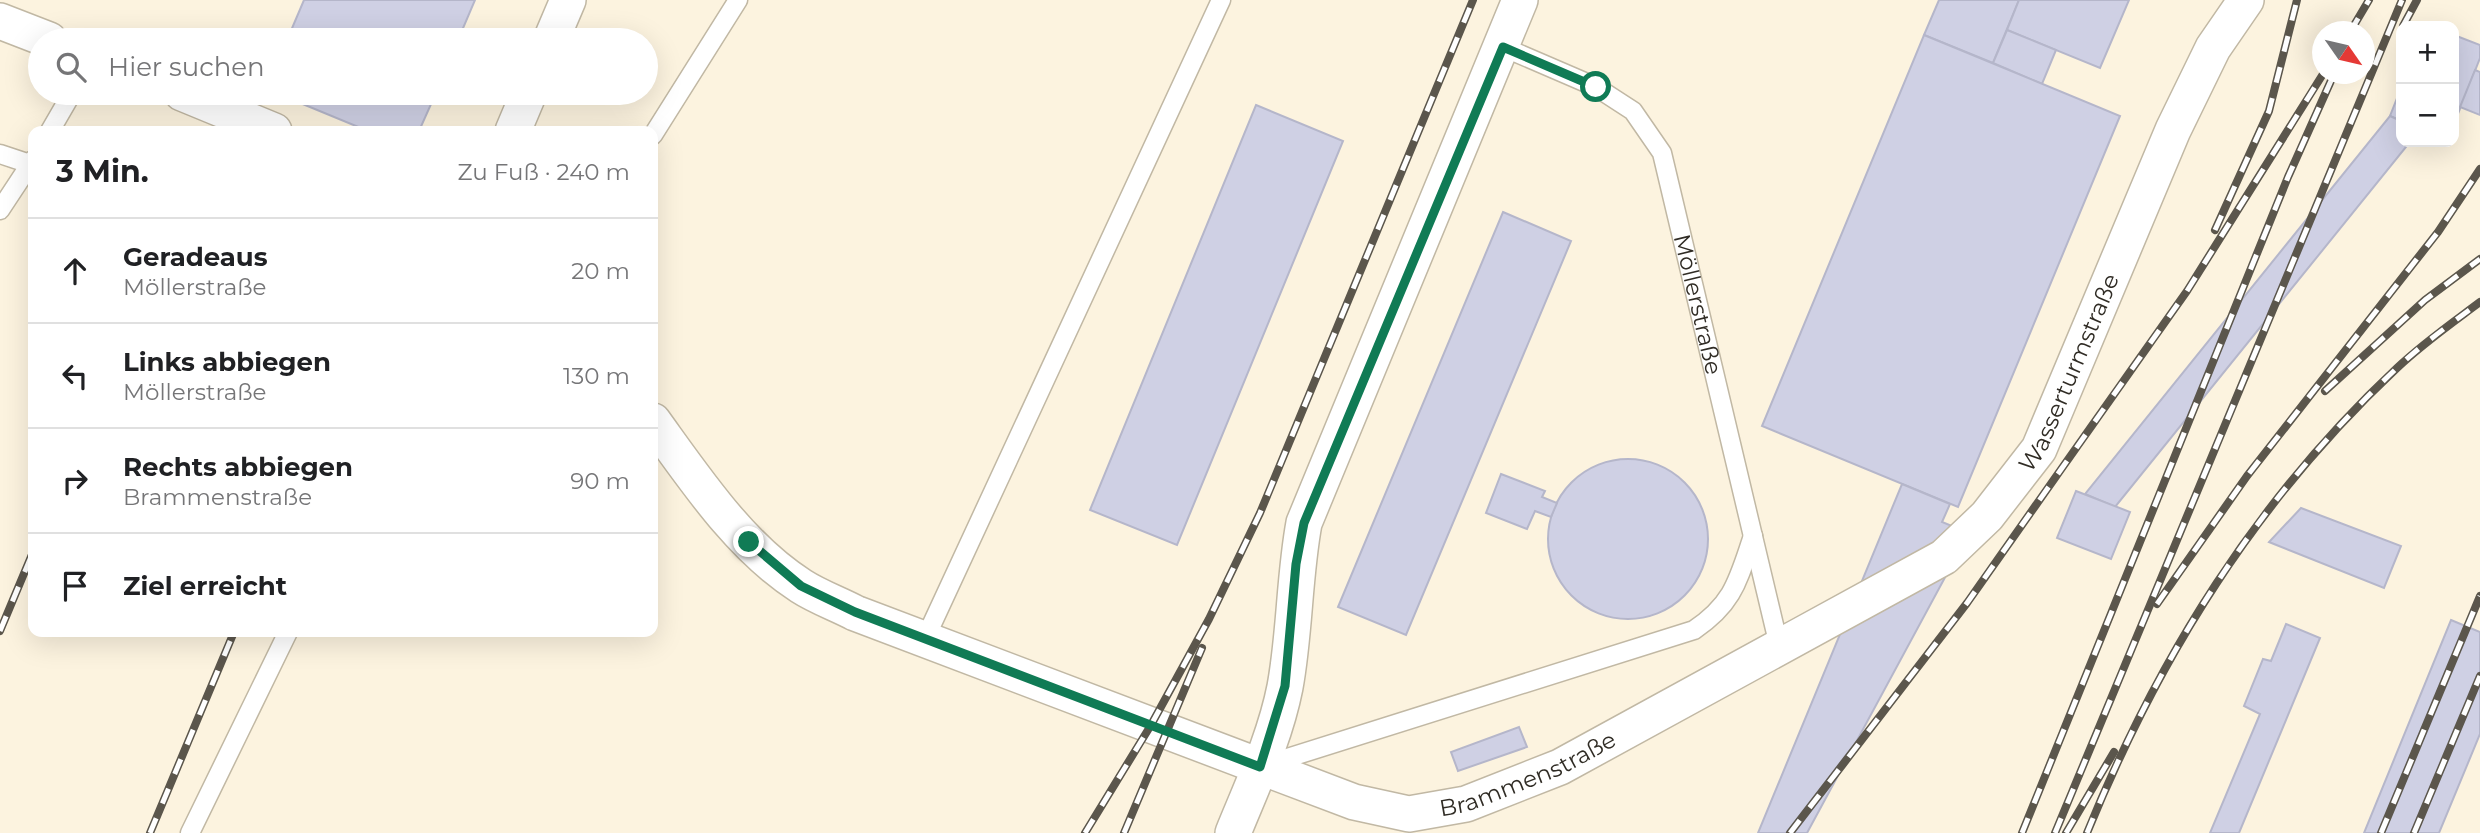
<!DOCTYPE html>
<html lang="de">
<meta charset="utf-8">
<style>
:root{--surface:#fff;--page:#f2f2f2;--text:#202124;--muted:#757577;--line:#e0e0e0}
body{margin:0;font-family:Montserrat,sans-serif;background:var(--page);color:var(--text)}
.controls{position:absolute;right:21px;top:21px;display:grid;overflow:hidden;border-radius:14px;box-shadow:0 7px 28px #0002}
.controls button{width:63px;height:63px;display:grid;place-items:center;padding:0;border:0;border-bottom:2px solid var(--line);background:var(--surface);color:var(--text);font:35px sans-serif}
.compass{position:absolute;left:2312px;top:21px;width:63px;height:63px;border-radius:50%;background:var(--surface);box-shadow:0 7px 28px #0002;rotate:124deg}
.stop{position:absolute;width:21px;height:21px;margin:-16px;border:5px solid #107b55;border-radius:50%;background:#fff}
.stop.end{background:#107b55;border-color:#fff;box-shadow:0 2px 7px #0008}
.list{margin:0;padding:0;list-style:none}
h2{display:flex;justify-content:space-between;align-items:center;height:91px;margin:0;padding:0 28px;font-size:30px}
h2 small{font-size:23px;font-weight:400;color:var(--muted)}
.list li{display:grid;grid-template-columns:46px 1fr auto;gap:21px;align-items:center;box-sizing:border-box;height:105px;padding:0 28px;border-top:2px solid var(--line)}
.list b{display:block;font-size:26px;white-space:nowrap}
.list p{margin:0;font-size:23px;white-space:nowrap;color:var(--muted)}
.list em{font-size:23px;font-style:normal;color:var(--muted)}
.icon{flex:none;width:38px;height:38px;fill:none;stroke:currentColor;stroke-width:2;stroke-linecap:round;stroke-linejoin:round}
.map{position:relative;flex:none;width:2480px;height:833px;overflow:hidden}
.search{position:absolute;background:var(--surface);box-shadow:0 7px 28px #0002;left:28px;top:28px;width:630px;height:77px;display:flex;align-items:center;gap:18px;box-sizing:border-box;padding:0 24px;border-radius:38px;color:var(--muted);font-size:26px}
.panel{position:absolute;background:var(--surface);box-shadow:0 7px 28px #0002;left:28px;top:126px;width:630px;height:511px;border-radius:14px}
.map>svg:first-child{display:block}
</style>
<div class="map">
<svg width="2480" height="833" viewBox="0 0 2480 833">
<rect width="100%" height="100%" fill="#fcf3df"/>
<g fill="#cfd0e4" stroke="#b5b6ca" stroke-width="2">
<polygon points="304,0 475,0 458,40 287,40"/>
<polygon points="1939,0 2019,0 1993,63 1924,35"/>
<polygon points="2019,0 2129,0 2100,68 2007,30"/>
<polygon points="2007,30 2056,50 2042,84 1993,63"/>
<polygon points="1924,35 2120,116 1958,507 1762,426"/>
<polygon points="2454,35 2480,45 2480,58 2454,124"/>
<polygon points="2475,70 2480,72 2480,115 2460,107"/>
<polygon points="2401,88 2401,121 2390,116"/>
<polygon points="276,93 436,93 419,131 368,131"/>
<polygon points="1256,105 1343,141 1177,545 1090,510"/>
<polygon points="2390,116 2401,121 2401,142 2410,142 2115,507 2085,494"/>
<polygon points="1503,212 1571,241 1406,635 1338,607"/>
<circle cx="1628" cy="539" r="80"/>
<polygon points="1501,474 1545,491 1542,497 1557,503 1551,517 1535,511 1527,529 1486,513"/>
<polygon points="1902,484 1950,504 1942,522 1969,533 1807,833 1758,833"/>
<polygon points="2076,491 2130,512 2111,559 2057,538"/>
<polygon points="2301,508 2401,546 2384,588 2269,542"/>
<polygon points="2451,620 2480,632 2480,734 2439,833 2364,833"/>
<polygon points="2286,624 2320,638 2239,833 2210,833 2260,714 2244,706 2263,659 2271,661"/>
<polygon points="1519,727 1527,747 1458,771 1451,752"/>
</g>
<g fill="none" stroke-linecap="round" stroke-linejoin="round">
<defs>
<g id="service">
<path id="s1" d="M1503,47L1596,87L1633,111L1662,153L1779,646"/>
<polyline points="50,131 72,93"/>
<polyline points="653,135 738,0"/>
<polyline points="0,154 33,165"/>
<polyline points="0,210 33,160"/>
<polyline points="925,639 1221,0"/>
<path d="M1265,765L1694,630C1734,603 1738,580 1753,536"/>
<polyline points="190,833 288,632"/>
</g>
<g id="minor">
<polyline points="0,21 49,40"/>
<polyline points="551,40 568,0"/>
<polyline points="182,93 274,131"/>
<polyline points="513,131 529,93"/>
<path id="s2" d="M653,421C695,479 740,547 801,586C818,597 838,604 855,613L1354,802L1409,814L1466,804L1560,767L1944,557L1987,516L2039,449L2173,130L2213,48L2246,0"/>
<path d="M1233,833C1252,786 1275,738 1285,687C1295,633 1294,577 1304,523L1520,0"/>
</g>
</defs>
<use href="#service" stroke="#c1b8a4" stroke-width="21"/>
<use href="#minor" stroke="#c1b8a4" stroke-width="38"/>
<use href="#service" stroke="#fff" stroke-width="18"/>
<use href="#minor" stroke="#fff" stroke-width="35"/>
<defs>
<g id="rail">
<polyline points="2403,26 2417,0"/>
<polyline points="2350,32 2369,0"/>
<polyline points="2215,230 2269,111 2297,0"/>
<polyline points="2325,391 2425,300 2480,259"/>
<polyline points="2157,604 2247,476 2438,232 2480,169"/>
<polyline points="0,631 33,552"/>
<polyline points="150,833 234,632"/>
<polyline points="1085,833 1151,725 1209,619 1260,513 1473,0"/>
<polyline points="1124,833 1202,648"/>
<polyline points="1790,833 1967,603 2062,468 2187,291 2323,74"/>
<polyline points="2022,833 2288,177 2334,74"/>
<polyline points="2055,833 2402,0"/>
<polyline points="2066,833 2114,752"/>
<path d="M2087,833C2159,656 2257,499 2397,368C2422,344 2452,323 2480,302"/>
<polyline points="2381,833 2480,596"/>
<polyline points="2414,833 2480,676"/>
</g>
</defs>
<use href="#rail" stroke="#5b564c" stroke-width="8"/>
<use href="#rail" stroke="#fff" stroke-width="5" stroke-dasharray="16" stroke-linecap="butt"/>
</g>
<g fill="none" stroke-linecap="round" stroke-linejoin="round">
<polyline stroke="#107b55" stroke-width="9" points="749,542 801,586 855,612 1260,767 1285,686 1296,564 1304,523 1503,47 1596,87"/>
</g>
<g text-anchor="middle" stroke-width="5" stroke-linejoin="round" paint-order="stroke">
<g font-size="23" fill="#302c25" stroke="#fff">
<text dy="8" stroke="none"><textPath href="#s1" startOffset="352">Möllerstraße</textPath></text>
<text dy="8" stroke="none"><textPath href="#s2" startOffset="1696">Wasserturmstraße</textPath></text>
<text dy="8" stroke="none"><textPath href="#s2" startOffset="999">Brammenstraße</textPath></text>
</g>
</g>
</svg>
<div class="controls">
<button>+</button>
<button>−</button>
</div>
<svg class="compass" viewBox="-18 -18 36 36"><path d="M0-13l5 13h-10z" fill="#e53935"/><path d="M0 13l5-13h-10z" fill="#757577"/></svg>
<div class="stop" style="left:1596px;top:87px"></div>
<div class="stop end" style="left:749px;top:542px"></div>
<div class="search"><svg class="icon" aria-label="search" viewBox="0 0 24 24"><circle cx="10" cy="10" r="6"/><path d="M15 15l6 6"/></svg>Hier suchen</div>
<section class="panel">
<h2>3 Min.<small>Zu Fuß · 240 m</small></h2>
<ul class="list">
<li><svg class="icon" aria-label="ahead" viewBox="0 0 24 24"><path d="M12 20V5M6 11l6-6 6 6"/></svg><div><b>Geradeaus</b><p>Möllerstraße</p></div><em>20 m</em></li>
<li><svg class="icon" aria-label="left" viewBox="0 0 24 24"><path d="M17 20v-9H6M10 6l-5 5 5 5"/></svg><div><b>Links abbiegen</b><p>Möllerstraße</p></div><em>130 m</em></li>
<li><svg class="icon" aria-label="right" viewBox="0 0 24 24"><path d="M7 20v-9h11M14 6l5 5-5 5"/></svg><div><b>Rechts abbiegen</b><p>Brammenstraße</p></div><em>90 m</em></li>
<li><svg class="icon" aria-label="arrive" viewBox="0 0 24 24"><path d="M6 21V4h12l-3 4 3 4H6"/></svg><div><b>Ziel erreicht</b></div></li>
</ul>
</section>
</div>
